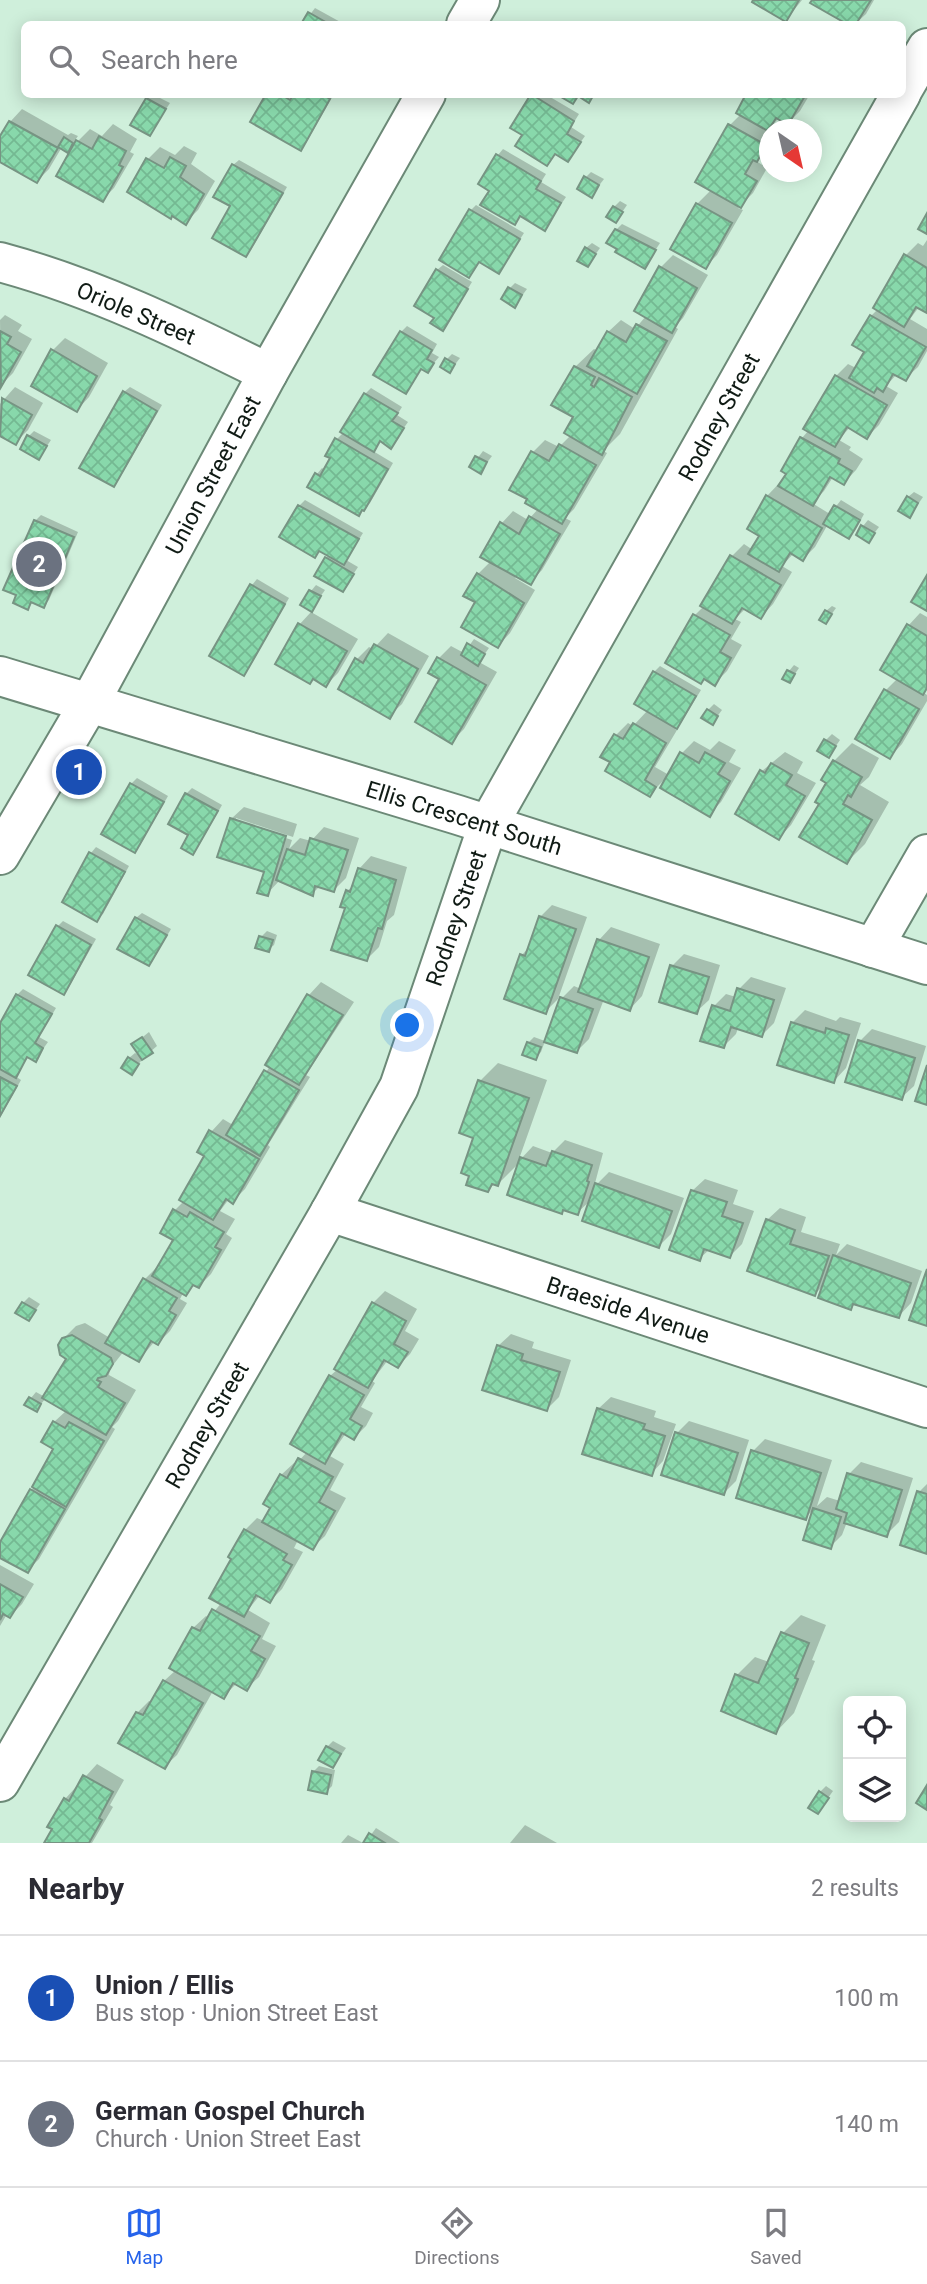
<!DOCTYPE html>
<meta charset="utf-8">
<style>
:root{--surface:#fff;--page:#f2f2f3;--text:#2b2b33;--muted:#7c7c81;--line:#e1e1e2;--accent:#2563eb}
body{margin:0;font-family:Roboto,sans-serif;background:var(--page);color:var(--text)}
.controls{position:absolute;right:21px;bottom:21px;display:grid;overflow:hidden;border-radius:10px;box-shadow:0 4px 18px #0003}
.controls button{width:63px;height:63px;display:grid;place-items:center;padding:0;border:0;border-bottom:2px solid var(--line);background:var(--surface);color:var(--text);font:35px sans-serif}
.compass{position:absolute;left:759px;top:119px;width:63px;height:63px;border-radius:50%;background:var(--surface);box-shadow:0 4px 18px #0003;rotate:146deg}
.you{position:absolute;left:408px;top:1026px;width:24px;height:24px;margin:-18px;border:5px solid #fff;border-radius:50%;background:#1a73e8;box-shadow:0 0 0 10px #1a73e833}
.badge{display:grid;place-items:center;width:46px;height:46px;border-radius:50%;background:var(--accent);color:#fff;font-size:23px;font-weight:700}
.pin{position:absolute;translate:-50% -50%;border:4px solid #fff;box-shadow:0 2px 7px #0006}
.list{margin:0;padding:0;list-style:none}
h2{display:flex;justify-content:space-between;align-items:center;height:91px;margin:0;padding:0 28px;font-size:30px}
h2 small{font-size:23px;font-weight:400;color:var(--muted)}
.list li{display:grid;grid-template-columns:46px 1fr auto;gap:21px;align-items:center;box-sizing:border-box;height:126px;padding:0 28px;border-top:2px solid var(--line)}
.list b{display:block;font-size:26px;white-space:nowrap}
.list p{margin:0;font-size:23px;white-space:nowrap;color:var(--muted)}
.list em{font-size:23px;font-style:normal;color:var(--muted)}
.icon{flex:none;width:38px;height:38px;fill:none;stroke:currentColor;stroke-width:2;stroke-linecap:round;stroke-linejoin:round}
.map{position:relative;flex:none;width:927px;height:1843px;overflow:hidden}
.search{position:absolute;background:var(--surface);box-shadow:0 4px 18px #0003;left:21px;right:21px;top:21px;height:77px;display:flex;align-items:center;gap:18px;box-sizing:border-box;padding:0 24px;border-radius:10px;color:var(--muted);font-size:26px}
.sheet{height:343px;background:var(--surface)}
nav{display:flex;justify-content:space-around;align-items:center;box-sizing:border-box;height:98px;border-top:2px solid var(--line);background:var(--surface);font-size:19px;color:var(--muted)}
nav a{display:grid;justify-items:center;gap:4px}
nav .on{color:var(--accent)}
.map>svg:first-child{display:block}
</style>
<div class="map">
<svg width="927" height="1843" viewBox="0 0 927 1843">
<defs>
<pattern id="building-cross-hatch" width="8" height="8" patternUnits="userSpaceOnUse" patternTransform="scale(1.75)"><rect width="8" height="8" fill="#88d8ab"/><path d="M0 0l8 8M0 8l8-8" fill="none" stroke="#74b992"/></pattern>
</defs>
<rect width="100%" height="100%" fill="#cfefdb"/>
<g fill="#0003">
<polygon points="755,0 802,0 786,20"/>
<polygon points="814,0 874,0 866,14 855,24 851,24 812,2"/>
<polygon points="315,8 344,24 303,24"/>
<polygon points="152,94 170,103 150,134 147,99"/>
<polygon points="268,94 334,94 306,143 300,149"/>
<polygon points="533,94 545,94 579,114 571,127 585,136 568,160 556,153 547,164 524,134 513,127"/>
<polygon points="749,94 810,94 800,111 788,123 779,118 769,128 772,130 769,130 769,146 756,161 767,168 753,193 738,208 743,210 717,255 705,267 697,204 712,189 697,181 730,125 741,114"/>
<polygon points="22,109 68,135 71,133 78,136 68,150 62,147 49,169 37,181 0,160 0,139 10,122"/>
<polygon points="113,124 137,139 130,152 134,154 114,188 102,200 77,142 90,129 102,136"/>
<polygon points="184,146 197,153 191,164 215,181 198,210 186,222 148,159 160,147 175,155"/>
<polygon points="503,149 546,174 541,182 566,197 544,229 521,215 514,223 483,205 481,208 524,233 499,272 480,261 469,276 470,211 476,205 481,208 491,190 498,155"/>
<polygon points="239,160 287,187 251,250 246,255 232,205 233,165"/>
<polygon points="591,172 604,179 591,196 586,177"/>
<polygon points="620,201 627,205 616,221 614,207"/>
<polygon points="622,224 660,243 645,266 616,230"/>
<polygon points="927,240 927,311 919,307 910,319 927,329 927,351 918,367 905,379 897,374 886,386 898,393 879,425 867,437 850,427 839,440 851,447 849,450 863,459 856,470 844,483 833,477 824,491 812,503 830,514 841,500 864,514 855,531 849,536 828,524 815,547 803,559 793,554 782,566 792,572 773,604 761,617 746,608 735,619 741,622 731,639 742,645 727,671 715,683 667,662 695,615 704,606 732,556 744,544 753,550 762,535 767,496 788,474 783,471 802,438 809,430 836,376 848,364 856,368 866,351 871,316 878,309 905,256 918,243 923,246"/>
<polygon points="592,243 600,248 588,265 586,248"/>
<polygon points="673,255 708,275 683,318 675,327 678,329 620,434 603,451 607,453 574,509 565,518 571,521 542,570 530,583 517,575 515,578 535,590 510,633 498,646 477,601 478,574 491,561 501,524 513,511 528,520 539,508 529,499 512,489 533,452 545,440 559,447 571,435 575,417 575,367 594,349 598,351 608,332 621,320 635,329 646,316 661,267"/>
<polygon points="443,265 472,282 443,329 436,317 437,270"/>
<polygon points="515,283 527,289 515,305 510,288"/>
<polygon points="5,315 22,325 18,331 32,339 13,373 1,385 0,320"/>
<polygon points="407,326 437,344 432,353 439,357 427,371 422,368 406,392 401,332"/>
<polygon points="65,338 108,363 89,397 77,410 53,350"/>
<polygon points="452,354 460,358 450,371 447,359"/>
<polygon points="15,387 43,403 28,430 15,443 0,434 0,404"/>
<polygon points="130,387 162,405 119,479 113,485 124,392"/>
<polygon points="371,388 402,407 397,415 408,422 391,446 382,440 373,451 393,463 370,503 358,514 317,474 322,468 325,470 332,458 336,440 344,432 365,394"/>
<polygon points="34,431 51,440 39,458 29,436"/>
<polygon points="483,451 492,456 480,472 471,467"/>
<polygon points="914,492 923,497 910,516 908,497"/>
<polygon points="305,500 363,533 346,560 358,567 343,590 326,558 330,555 321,550 315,556 299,506"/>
<polygon points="41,515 78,532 49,600 43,606 34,601 28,608 35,521"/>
<polygon points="868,520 879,527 869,540 863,526"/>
<polygon points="257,579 289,598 249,668 243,674 252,585"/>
<polygon points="316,585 325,590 311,610 311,591"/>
<polygon points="832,606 836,608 826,622 826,611"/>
<polygon points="311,612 358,639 338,673 326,685 314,678 310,682 299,625"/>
<polygon points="920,613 927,617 927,688 923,692 927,695 927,701 902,744 890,757 858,738 886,690 898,678 908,626"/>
<polygon points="388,633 429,656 402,704 389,716 357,659 369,647 373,649"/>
<polygon points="474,639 489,648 479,662 497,672 464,729 452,741 439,658 451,646 464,653"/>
<polygon points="794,665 799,668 790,681 789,671"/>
<polygon points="660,666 701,690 682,721 675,729 677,730 655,767 669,775 682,753 694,741 710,750 719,741 736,750 729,762 741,768 721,802 709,814 665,779 649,795 612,761 616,735 628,723 633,726 648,710 654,672"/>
<polygon points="714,704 722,710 713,722 708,710"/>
<polygon points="832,734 840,740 829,756 826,740"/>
<polygon points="852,743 879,758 869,777 860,785 889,802 865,844 847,862 821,803 834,761"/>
<polygon points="785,752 803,762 797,773 816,783 791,825 779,838 762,771"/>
<polygon points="137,778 168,796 140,845 135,851 131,784"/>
<polygon points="192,788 222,805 198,847 192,853 186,794"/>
<polygon points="244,807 297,824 293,837 236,818 236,822 292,840 289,849 300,838 311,841 324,827 359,838 346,878 334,890 320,886 312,894 280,880 267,894 266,871 231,819"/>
<polygon points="96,847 129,866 103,914 97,919 91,853"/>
<polygon points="371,856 407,867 394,915 387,921 379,947 367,959 347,907 347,891 354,885 359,869"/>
<polygon points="552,905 587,917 558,999 545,1012 522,955 529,947 540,917"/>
<polygon points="142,913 171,929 154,958 149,964 136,918"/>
<polygon points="63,921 96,939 69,987 63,992 58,926"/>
<polygon points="611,927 660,944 642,996 630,1009 604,999 589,1039 577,1051 562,998 574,986 581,989 599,940"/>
<polygon points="267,931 277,935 274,945 268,950 261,937"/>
<polygon points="684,954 720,965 709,1000 696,1012 672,966"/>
<polygon points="751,977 786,988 774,1023 762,1035 738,1028 736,1034 724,1046 714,1006 726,994 736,997 739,989"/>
<polygon points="321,982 354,1002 306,1075 310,1077 268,1145 270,1147 245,1189 233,1201 229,1199 220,1211 235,1219 226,1234 232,1238 211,1274 199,1286 195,1284 185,1294 183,1293 180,1299 187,1303 170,1331 158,1343 155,1341 139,1360 124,1351 110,1369 109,1375 136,1390 118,1421 112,1427 115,1429 39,1559 27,1571 0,1556 0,1545 56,1448 54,1422 67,1410 46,1398 36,1410 26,1404 36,1392 45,1397 68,1358 63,1339 76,1326 85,1323 110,1338 145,1279 157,1267 159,1268 176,1240 175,1210 184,1201 207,1156 211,1132 223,1119 233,1125 270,1066 268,1064 309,995"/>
<polygon points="23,989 56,1008 39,1037 48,1042 35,1060 29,1056 15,1076 21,1080 0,1118 0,1026 17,995"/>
<polygon points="805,1010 836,1021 840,1017 861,1023 846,1068 834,1081 792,1023"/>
<polygon points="872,1029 926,1046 914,1086 901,1098 860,1041"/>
<polygon points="149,1032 157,1046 144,1057 132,1073 129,1058 135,1053 142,1057 134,1044"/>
<polygon points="534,1037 545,1041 541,1052 535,1058 528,1043"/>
<polygon points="498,1063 547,1080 518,1162 533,1146 552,1153 565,1140 603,1153 594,1187 609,1172 684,1198 671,1234 659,1246 592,1199 577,1213 565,1209 561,1212 520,1162 498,1184 495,1183 488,1190 475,1137 480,1081"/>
<polygon points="705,1179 738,1190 733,1204 754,1211 742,1244 730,1256 710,1249 699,1259 692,1191"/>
<polygon points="780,1208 806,1217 801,1232 840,1244 836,1255 847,1244 922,1271 911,1303 899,1316 855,1303 851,1308 825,1284 815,1294 767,1220"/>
<polygon points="385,1291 417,1309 405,1331 419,1339 410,1354 398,1366 388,1360 372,1381 375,1383 361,1407 373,1413 366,1426 354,1438 346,1433 330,1456 344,1464 330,1490 346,1498 325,1536 312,1548 298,1540 294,1548 303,1552 282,1589 270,1601 260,1595 248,1610 270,1623 262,1639 276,1646 259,1677 246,1689 237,1683 223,1697 213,1691 177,1755 164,1767 137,1713 149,1701 152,1702 164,1681 176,1670 193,1628 206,1616 209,1618 222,1602 234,1558 245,1530 257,1518 264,1521 272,1507 281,1475 294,1463 296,1464 307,1452 330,1376 338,1369 373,1303"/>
<polygon points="29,1297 40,1304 29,1319 23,1303"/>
<polygon points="511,1334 534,1342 532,1348 571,1360 559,1397 547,1409 498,1346"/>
<polygon points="611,1397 656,1411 654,1417 676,1424 663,1461 651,1474 598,1409"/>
<polygon points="689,1421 749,1440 736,1481 724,1493 677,1433"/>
<polygon points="765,1439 832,1460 817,1506 827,1497 840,1501 849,1474 861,1462 913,1478 899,1522 886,1535 847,1522 842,1535 830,1547 805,1539 815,1508 805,1518 753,1451"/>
<polygon points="927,1484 927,1552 919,1492"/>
<polygon points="0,1565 34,1584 22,1604 10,1616 7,1614 0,1626"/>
<polygon points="801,1615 826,1625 812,1660 815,1661 794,1713 776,1732 737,1675 755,1657 769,1662 783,1633"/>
<polygon points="333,1741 346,1748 333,1766 327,1747"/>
<polygon points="97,1764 124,1780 110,1805 113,1807 92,1843 46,1843 65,1799"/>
<polygon points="319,1766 335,1770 332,1786 326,1792 313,1772"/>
<polygon points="826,1786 833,1791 818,1812 820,1792"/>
<polygon points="525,1825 557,1843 510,1843"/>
<polygon points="376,1828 400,1843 365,1843"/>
<polygon points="348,1835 363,1843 341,1843"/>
</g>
<g fill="url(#building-cross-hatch)" stroke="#779483" stroke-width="2">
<polygon points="753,0 799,0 786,22 752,2"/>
<polygon points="812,0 871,0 856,24 847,24 810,3"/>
<polygon points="308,12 329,24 301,24"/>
<polygon points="266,94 280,94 290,100 294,94 321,94 330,99 301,151 250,122"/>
<polygon points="531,94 574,121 567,134 581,142 568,162 555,154 547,166 515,146 522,135 510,128"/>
<polygon points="556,94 594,94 589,103 578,96 573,104"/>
<polygon points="746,94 806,94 788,125 776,118 768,131 736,113"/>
<polygon points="146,98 166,109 150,136 130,125"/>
<polygon points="9,121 58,148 37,183 0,162 0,136"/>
<polygon points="728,124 766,145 757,162 753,160 745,174 757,181 741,208 695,182"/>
<polygon points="99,136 126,151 119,165 123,167 103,202 56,176 76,140 92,149"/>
<polygon points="64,137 73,143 68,153 58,147"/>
<polygon points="496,154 541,181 536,189 561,203 545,231 520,216 515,225 480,205 489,191 478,184"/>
<polygon points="170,157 186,166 180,177 204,194 186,225 172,216 171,219 127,192 146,158 164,168"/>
<polygon points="232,164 283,193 246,257 212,238 230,206 213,197"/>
<polygon points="584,176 599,185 592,198 577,189"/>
<polygon points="696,203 732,223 706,269 670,249"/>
<polygon points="613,206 623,212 616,223 606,217"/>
<polygon points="469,209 520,239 499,274 479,262 469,278 439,260"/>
<polygon points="927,213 927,234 918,229"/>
<polygon points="615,229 656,250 645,269 615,252 617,249 606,243"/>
<polygon points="585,247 596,254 588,267 577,261"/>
<polygon points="904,254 927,268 927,313 916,307 904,327 873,308"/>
<polygon points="659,266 697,288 672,333 634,311"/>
<polygon points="436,269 468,289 443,331 430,323 434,318 414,306"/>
<polygon points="508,287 522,295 515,308 501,299"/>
<polygon points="870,315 926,347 906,381 893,374 883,392 877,388 874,393 849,378 864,352 852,345"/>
<polygon points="636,324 667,341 637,394 587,366 607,331 626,342"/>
<polygon points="0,331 11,337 7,344 21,352 1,387"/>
<polygon points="400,331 432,350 427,359 434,363 428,373 421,369 406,394 373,375"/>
<polygon points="51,349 97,376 77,412 31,386"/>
<polygon points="445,358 455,364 450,373 440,367"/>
<polygon points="574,366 595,377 591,385 594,387 599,378 632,397 602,455 564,433 573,417 551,405"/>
<polygon points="835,375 887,405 867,439 847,427 835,447 803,429"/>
<polygon points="123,391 157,411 114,487 79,468"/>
<polygon points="364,393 398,413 392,421 404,428 391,449 380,441 374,452 340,432"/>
<polygon points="2,398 32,415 16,445 0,436"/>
<polygon points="27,435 47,446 39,460 20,449"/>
<polygon points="800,437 840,459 838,463 852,471 844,485 830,477 813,506 778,486 786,474 781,471"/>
<polygon points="335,438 388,469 364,511 362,510 359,516 307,487 315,473 320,476 330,458 325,456"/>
<polygon points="559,444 596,465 562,524 525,503 527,499 509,490 531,451 549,461"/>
<polygon points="475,456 487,462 481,474 469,467"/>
<polygon points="766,495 822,528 803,561 790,553 779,572 748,554 759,536 747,529"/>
<polygon points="907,496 918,503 910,518 898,511"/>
<polygon points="298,505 359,539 344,565 319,551 315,558 279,537"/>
<polygon points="834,505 860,520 849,539 823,524"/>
<polygon points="529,516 560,534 531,585 480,557 500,522 519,534"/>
<polygon points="34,520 74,537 44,608 31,602 28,610 13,603 16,595 3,590"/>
<polygon points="861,525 875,533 869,543 856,535"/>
<polygon points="730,555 781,585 761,619 742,608 732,624 700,606"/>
<polygon points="325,557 354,574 343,592 314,576"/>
<polygon points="477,573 524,603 498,648 461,627 475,602 463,596"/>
<polygon points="927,575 927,611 911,602"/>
<polygon points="250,584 285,604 244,676 209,656"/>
<polygon points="309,590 321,596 312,612 300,605"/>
<polygon points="825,610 832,614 826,624 819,620"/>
<polygon points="693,614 730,635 720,652 731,658 715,686 704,679 701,684 665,663"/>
<polygon points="298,623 347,651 326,687 313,679 310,684 275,664"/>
<polygon points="907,624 927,636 927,688 923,695 880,670"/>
<polygon points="467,643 485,654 478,666 461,655"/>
<polygon points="374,644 418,669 390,719 338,689 355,658 363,663"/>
<polygon points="437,657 486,685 452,744 415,722 439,679 428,673"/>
<polygon points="787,670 795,674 790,683 782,679"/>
<polygon points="653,671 696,696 677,729 634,704"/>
<polygon points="884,689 919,709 890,759 855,739"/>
<polygon points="707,709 718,716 713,725 701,718"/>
<polygon points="633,723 666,743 645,780 656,787 650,797 605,771 610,762 600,757 614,734 623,739"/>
<polygon points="824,739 836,746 829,758 817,751"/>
<polygon points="680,752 699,763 705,752 725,763 718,774 730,781 710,817 660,788"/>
<polygon points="833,760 862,777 851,797 848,795 843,804 872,820 847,864 799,837 819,804 815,802 826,783 821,780"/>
<polygon points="771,763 792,775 786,785 805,796 779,840 735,814 760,770 765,773"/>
<polygon points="130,783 164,802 135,853 101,834"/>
<polygon points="185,793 218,811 193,855 181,848 188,835 168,824"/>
<polygon points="230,818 286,836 268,896 257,893 264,872 217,857"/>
<polygon points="310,838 348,850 334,892 315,886 313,896 276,880 287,849 305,855"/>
<polygon points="89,852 125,872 97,922 62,902"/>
<polygon points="358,868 396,880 382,929 378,928 367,961 331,950 345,908 340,907 346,890 350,892"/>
<polygon points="539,916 576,929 546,1014 504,999 520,954 525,956"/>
<polygon points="135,917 167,935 149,966 117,949"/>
<polygon points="56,925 91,945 64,995 28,975"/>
<polygon points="259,936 273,940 269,952 255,948"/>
<polygon points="597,939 649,957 630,1011 578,992"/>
<polygon points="670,965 709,977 697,1014 659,1002"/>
<polygon points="737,988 774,1000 762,1037 731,1027 724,1048 700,1041 712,1005 730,1011"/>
<polygon points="16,994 52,1014 35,1043 43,1048 36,1062 27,1057 16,1078 0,1069 0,1023"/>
<polygon points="307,994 343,1015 299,1085 265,1065"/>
<polygon points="560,997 593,1009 577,1053 544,1042"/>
<polygon points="791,1022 825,1033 826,1028 849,1035 834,1083 777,1065"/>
<polygon points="142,1037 153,1053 142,1060 131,1044"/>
<polygon points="858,1040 915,1058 902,1100 845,1082"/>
<polygon points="527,1042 541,1047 536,1060 522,1055"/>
<polygon points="128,1057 139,1064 132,1075 121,1068"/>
<polygon points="927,1065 927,1105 915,1101"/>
<polygon points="264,1070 299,1090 260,1156 226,1135"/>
<polygon points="0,1077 17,1086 0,1116"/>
<polygon points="478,1080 529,1098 498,1186 492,1184 488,1192 466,1185 469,1176 461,1173 473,1138 459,1133"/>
<polygon points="209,1130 259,1159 233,1204 226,1199 213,1220 179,1200 204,1156 197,1152"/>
<polygon points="552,1151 592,1165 587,1181 589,1182 578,1215 563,1210 562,1214 507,1195 520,1157 546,1166"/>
<polygon points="595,1183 672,1211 659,1248 582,1221"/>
<polygon points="691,1190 727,1202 722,1216 743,1223 730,1258 704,1249 700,1261 669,1250"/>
<polygon points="173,1209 187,1217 190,1212 224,1232 215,1247 221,1250 199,1288 193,1285 186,1296 152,1276 173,1240 160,1233"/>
<polygon points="766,1219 795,1230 790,1244 829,1256 815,1296 747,1271"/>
<polygon points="833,1255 911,1283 899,1318 853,1304 851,1310 818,1298"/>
<polygon points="927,1269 927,1326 909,1320"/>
<polygon points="143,1278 177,1298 169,1311 176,1315 158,1345 151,1341 139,1362 105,1343"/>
<polygon points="22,1302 36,1310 29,1321 15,1313"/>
<polygon points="372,1302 406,1321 394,1344 408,1352 398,1368 384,1360 368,1388 334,1369"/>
<polygon points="72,1335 111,1358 113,1364 106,1376 98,1378 97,1380 101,1382 98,1387 125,1403 106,1435 42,1398 66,1359 60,1355 58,1345 62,1338"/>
<polygon points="497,1345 523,1354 521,1360 560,1372 547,1411 482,1390"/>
<polygon points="329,1375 364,1395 350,1419 362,1426 354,1440 342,1433 325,1464 290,1444"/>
<polygon points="29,1397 41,1404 37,1412 24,1405"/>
<polygon points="597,1408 645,1424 643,1429 665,1436 652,1476 582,1454"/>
<polygon points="53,1421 65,1428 69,1422 104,1441 66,1507 32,1487 53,1449 41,1442"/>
<polygon points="675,1432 738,1453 724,1495 661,1475"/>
<polygon points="751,1450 821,1473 806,1520 736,1498"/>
<polygon points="298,1458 333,1477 319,1502 335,1511 313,1550 262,1522 270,1508 263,1504 280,1474 287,1478"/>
<polygon points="847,1473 902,1490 887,1537 844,1523 847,1513 836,1509"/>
<polygon points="30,1489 65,1509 28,1573 0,1558 0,1542"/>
<polygon points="917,1491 927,1494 927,1554 900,1545"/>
<polygon points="813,1508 841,1517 831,1549 803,1540"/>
<polygon points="244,1529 287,1554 283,1560 292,1565 270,1603 256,1595 244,1617 209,1598 231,1559 228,1557"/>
<polygon points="0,1584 23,1597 10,1618 3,1614 0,1620"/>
<polygon points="212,1609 260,1636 251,1651 265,1659 247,1691 233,1683 224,1699 169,1668 192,1627 200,1631"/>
<polygon points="781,1632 809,1643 795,1678 798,1679 776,1734 721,1711 735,1674 758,1683"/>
<polygon points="163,1680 203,1703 165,1769 118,1743 136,1712 143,1715"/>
<polygon points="326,1746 341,1754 333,1768 318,1760"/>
<polygon points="312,1771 331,1775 327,1794 308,1790"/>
<polygon points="83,1775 113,1792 99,1818 102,1820 89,1843 44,1843 52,1829 47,1827 64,1798 69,1801"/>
<polygon points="927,1785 927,1810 916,1803"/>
<polygon points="819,1791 829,1798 818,1814 808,1808"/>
<polygon points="369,1833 385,1843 363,1843"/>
</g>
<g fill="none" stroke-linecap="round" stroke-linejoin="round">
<defs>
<g id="minor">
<polyline points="466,24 480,0"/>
<polyline points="902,91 927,48"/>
<path d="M0,262C93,287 182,330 268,373"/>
<polyline points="0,676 458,815 927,965"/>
<polyline points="0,855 90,702 268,373 426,94"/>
<polyline points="873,948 927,854"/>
<polyline points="330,1212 927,1408"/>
<polyline points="0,1782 330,1212 399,1087 488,825 901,94"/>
</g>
</defs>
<use href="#minor" stroke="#6c8977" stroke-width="42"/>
<use href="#minor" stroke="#fff" stroke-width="38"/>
</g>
<g text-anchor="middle" stroke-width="6" stroke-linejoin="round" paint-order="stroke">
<g font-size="23" fill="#101b15" stroke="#fff">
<text transform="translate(136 313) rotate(23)" y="8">Oriole Street</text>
<text transform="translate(719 417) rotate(-61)" y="8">Rodney Street</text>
<text transform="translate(213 475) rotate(-62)" y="8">Union Street East</text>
<text transform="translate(464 818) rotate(17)" y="8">Ellis Crescent South</text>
<text transform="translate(456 918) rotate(-71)" y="8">Rodney Street</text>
<text transform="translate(628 1310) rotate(18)" y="8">Braeside Avenue</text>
<text transform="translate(207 1425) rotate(-60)" y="8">Rodney Street</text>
</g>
</g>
</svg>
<div class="controls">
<button><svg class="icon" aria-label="locate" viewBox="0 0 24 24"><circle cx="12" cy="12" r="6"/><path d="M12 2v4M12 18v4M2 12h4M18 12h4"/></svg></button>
<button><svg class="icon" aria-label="layers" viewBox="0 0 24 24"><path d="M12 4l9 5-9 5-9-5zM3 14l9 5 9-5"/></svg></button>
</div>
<svg class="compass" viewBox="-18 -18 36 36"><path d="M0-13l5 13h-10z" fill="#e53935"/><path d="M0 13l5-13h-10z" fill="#7c7c81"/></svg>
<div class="you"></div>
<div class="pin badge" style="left:79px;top:772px;background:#1a4fb4">1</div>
<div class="pin badge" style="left:39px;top:564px;background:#6b7280">2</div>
<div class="search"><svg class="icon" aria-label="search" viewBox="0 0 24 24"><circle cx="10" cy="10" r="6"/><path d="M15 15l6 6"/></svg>Search here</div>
</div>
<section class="sheet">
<h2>Nearby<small>2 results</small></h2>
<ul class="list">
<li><span class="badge" style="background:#1a4fb4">1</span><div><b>Union / Ellis</b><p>Bus stop · Union Street East</p></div><em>100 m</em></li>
<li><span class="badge" style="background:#6b7280">2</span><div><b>German Gospel Church</b><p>Church · Union Street East</p></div><em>140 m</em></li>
</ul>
</section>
<nav>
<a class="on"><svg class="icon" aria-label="map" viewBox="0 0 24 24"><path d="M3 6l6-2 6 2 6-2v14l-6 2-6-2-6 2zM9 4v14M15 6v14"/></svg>Map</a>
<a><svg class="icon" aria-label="directions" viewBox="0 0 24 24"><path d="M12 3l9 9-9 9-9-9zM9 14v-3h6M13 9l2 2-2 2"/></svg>Directions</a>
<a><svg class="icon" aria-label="saved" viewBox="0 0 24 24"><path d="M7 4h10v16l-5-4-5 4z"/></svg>Saved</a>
</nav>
